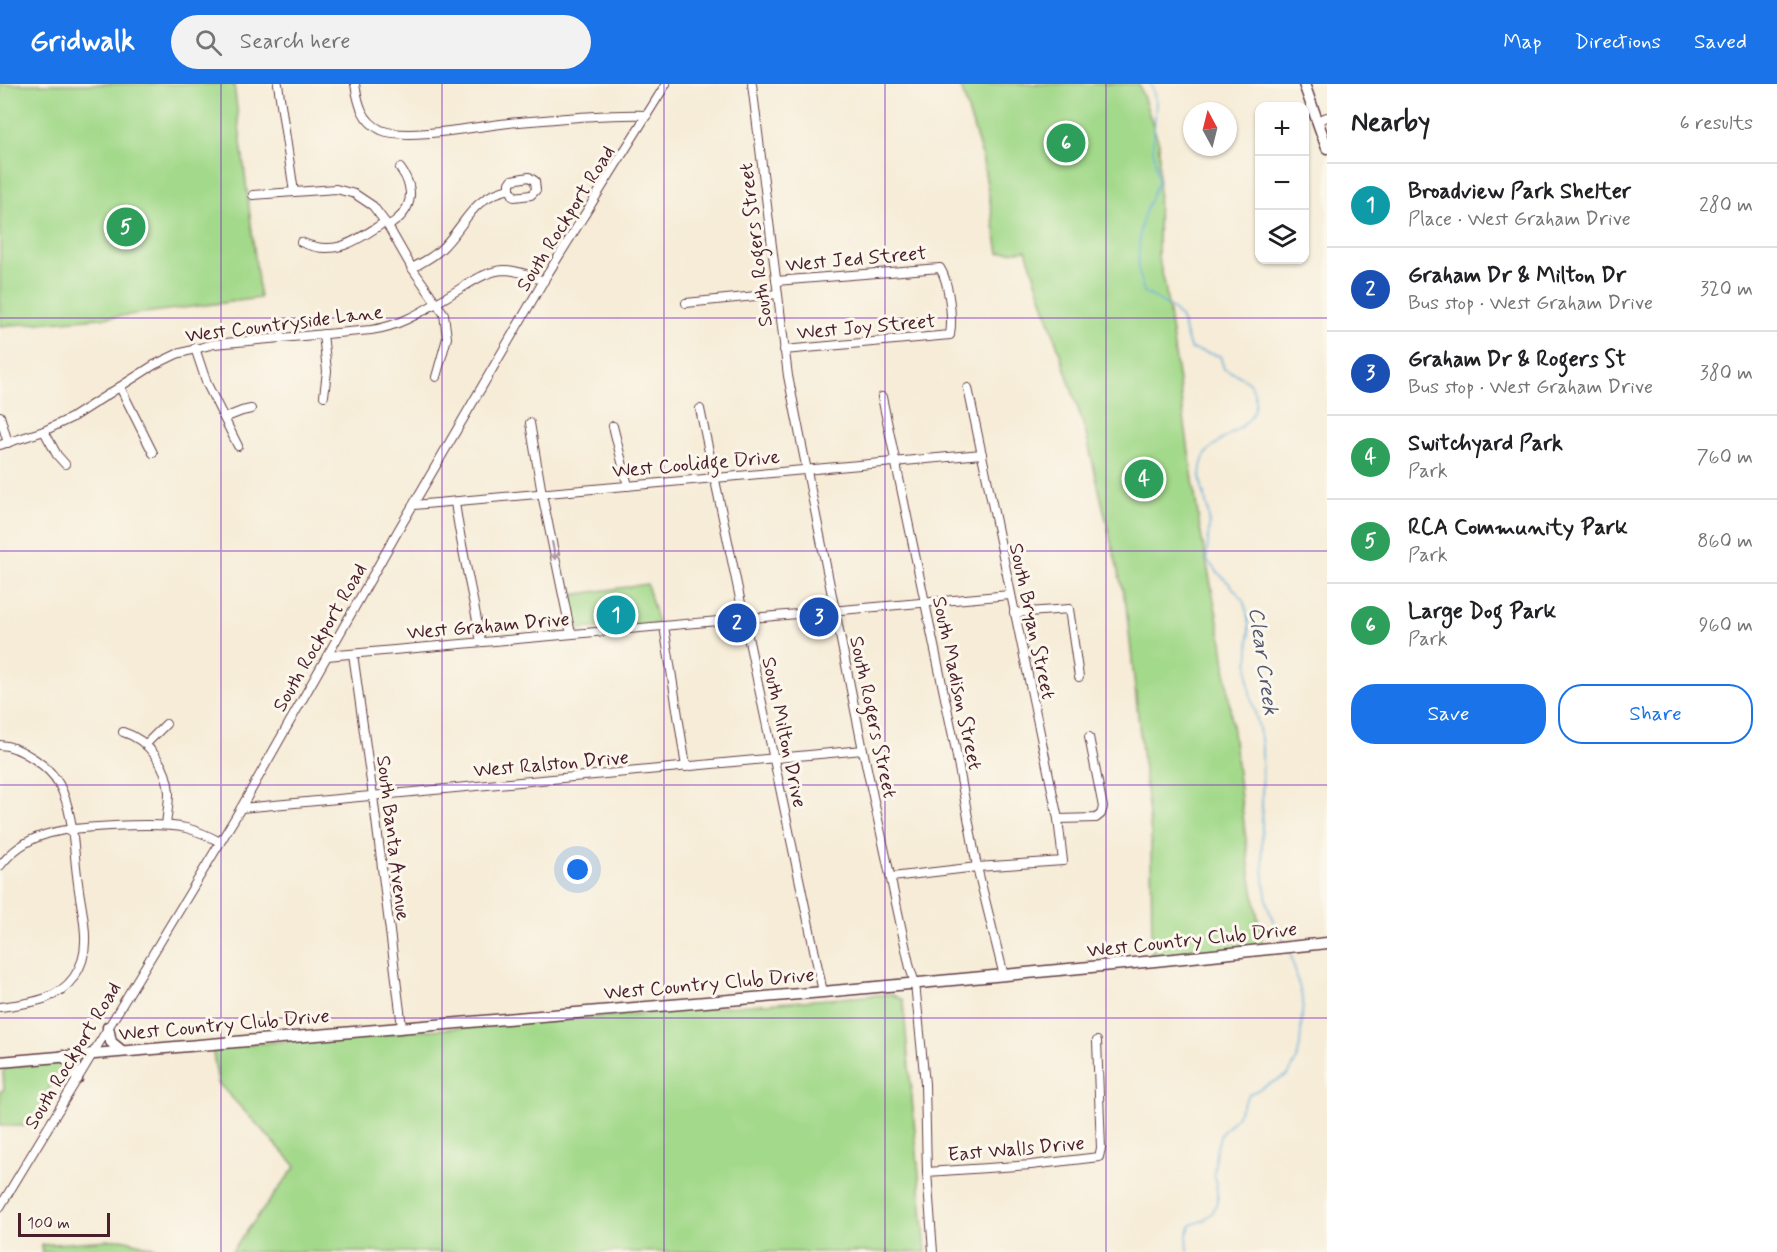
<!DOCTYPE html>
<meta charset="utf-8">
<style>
:root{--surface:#fff;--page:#f2f2f2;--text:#202124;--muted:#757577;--line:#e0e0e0;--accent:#1a73e8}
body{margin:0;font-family:Mynerve,sans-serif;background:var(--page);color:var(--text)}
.controls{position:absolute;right:18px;top:18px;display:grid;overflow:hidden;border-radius:12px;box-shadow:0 2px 4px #0004}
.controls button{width:54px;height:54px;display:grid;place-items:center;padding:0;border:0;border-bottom:2px solid var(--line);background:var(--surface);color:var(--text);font:30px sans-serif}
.compass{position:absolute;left:1183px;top:18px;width:54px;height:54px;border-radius:50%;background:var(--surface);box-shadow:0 2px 4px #0004;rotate:353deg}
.scale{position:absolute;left:18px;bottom:15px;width:92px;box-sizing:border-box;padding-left:6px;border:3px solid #4a1f2b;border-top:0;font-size:16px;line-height:21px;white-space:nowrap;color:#4a1f2b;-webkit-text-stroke:4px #fbf7ec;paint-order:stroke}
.you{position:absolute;left:578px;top:786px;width:21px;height:21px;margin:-15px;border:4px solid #fff;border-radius:50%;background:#1a73e8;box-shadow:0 0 0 9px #1a73e833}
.badge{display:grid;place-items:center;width:39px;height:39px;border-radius:50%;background:var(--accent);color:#fff;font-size:20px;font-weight:700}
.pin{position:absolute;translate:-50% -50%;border:3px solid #fff;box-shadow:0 2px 6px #0006}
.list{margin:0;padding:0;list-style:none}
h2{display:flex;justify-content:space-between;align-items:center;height:78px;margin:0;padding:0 24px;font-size:26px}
h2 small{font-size:20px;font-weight:400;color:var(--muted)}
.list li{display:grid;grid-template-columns:39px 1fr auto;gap:18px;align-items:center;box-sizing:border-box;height:84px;padding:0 24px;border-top:2px solid var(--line)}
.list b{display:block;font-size:22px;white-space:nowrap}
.list p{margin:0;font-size:20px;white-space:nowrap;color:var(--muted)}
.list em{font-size:20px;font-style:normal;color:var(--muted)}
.actions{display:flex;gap:12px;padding:18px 24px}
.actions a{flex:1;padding:14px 0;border:2px solid var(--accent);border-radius:24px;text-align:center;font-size:21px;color:var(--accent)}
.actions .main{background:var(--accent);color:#fff}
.icon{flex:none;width:33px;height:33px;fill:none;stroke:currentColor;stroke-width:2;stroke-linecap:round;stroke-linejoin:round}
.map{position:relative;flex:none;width:1327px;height:1168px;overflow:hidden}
header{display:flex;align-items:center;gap:36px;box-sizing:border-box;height:84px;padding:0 30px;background:var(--accent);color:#fff}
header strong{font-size:28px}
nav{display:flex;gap:33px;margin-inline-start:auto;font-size:21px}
.search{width:420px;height:54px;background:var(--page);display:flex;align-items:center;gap:15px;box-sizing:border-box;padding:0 21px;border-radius:33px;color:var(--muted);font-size:22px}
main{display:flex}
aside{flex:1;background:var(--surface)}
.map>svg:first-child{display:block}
</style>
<header>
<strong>Gridwalk</strong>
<div class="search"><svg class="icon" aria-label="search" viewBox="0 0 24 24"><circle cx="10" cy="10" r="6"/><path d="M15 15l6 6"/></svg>Search here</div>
<nav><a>Map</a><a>Directions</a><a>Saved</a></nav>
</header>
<main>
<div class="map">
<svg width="1327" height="1168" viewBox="0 0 1327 1168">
<rect width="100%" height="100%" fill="#fbf7ec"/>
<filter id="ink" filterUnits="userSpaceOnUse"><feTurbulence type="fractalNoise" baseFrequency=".0167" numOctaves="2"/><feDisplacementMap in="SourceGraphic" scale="12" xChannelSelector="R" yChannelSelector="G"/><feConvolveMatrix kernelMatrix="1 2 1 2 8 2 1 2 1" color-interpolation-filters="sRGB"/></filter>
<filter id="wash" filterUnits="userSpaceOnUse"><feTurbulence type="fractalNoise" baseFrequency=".008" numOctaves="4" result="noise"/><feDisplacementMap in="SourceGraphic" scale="24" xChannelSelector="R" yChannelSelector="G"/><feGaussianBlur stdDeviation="1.35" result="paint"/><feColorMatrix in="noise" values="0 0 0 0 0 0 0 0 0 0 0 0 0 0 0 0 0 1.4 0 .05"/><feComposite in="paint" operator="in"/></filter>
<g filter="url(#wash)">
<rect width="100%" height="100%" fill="#f6ecd7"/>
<g fill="#a3d98a" stroke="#767c5a" stroke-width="1.5">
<polygon points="0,0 234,0 260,214 113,233 0,242"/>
<polygon points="960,0 1139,0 1159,59 1158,173 1165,201 1200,445 1222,557 1250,789 1263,864 1152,879 1151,751 1126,521 1085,346 1026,166 999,169 982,72"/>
<polygon points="647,500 658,540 578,545 572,511"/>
<polygon points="891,910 903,916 926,1168 231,1168 296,1082 218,999 212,963"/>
<polygon points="62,978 67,980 71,988 66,997 61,996 51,1001 33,1042 0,1042 0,1007 4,1006 3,987 7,983"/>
<polygon points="122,1155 172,1168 42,1168 41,1161"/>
</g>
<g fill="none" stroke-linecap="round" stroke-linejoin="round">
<g stroke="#62acda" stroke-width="1.5">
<path d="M1151,0L1156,17L1153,64L1158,97L1144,131L1140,146L1138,184L1144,208C1156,215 1172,222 1180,233C1183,237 1187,258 1191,265L1220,272L1224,285C1240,292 1254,295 1255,315C1257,348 1213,350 1203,376C1194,398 1210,417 1209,439C1209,452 1207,464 1207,476C1218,491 1234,501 1243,517C1254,538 1246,580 1249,603C1252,624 1262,645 1262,666C1264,715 1258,768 1267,817C1269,832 1278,846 1285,859"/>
<polyline points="1188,1168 1187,1150 1191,1141 1204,1136 1213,1128 1218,1115 1214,1089 1216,1066 1221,1050 1236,1033 1249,1010 1288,991 1297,975 1300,961 1303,917 1290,868"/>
</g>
</g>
</g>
<g filter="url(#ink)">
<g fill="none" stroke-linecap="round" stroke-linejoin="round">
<defs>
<g id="minor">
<polyline points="278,0 294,108"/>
<path d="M355,0C358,19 362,37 381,46C406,57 479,42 509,39C555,35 602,30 647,31"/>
<polyline points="752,0 788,292 863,666 910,884 915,899 925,1000 927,1088 933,1168"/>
<polyline points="1317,37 1327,33"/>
<polyline points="253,111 336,105 355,110 373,122 388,142 412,184 444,230 447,254 436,293"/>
<path d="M388,142C412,128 417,107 400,84"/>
<path d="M301,158C336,174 356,156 385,138"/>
<path d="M412,184C421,179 432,174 440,166C466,142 470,113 510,105L514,113L531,111L536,106L535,97L529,93L512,96L510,99V105"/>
<path d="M776,197L940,184C949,198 953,234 950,251L784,266"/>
<polyline points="686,219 777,210"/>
<polyline points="323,250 327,287 324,312"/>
<polyline points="195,264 207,300 238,362"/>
<polyline points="120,303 153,369"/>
<polyline points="882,313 955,662 977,783 1004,892"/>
<polyline points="700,325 823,908"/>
<polyline points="0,332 8,359"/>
<polyline points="224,334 242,327 251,325"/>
<polyline points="530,339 542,410 571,550"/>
<polyline points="613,342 628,402"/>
<polyline points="44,347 57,371 65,380"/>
<path d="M0,361L44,347L71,334L154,281L177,270L214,260L371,246C404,242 430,222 458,206C473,197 487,187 504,186C518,186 531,192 544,197"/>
<path d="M455,418C461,465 473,511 481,558"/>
<polyline points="414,421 982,370"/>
<polyline points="1014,529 1069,525 1079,593"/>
<polyline points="664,542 686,683"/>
<polyline points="353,570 373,712 402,943"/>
<polyline points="327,572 1010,511"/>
<path d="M123,648C149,656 167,682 169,708C169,719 167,731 166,741"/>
<polyline points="146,660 166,640"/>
<path d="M0,661C20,662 50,683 59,700C75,731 73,766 78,799C80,818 86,839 85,858C85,870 81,883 74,893C56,918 27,919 0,923"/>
<polyline points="241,724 863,666"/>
<polyline points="1058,735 1096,734 1101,730 1103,723 1089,653"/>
<path d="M0,782C11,768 27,756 44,751C69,742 160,738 186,744C198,747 209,752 220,758"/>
<polyline points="892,793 977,783 1063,777 1058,735 968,304"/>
<polyline points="927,1088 1031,1081 1099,1073 1101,1064 1097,957"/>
<polyline points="0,1123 241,724 399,445 547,191 666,0"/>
</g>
<g id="major">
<polyline points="1304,0 1327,64"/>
<polyline points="108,943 111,958 122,967"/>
<polyline points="63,972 72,980 77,995"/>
<polyline points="0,978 823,908 1155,877 1327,859"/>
</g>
</defs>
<use href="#minor" stroke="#643e45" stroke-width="10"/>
<use href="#major" stroke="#643e45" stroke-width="13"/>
<use href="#minor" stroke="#fff" stroke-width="8"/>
<use href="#major" stroke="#fff" stroke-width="10"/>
</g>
<defs><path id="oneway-shaft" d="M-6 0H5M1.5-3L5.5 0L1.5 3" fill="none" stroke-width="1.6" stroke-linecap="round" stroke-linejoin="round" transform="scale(1.5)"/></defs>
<use stroke="#ae9aa0" href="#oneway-shaft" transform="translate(554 467) rotate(78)"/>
</g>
<path fill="none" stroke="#7b2cbf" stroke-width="1.5" stroke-opacity="0.55" d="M221,0V1168M442,0V1168M664,0V1168M885,0V1168M1106,0V1168M0,234H1327M0,467H1327M0,701H1327M0,934H1327"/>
<g text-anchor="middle" stroke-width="6" stroke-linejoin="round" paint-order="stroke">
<g font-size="20" fill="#4a1f2b" stroke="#fbf7ec">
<text transform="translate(565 134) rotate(-58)" y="7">South Rockport Road</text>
<text transform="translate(755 161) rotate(-97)" y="7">South Rogers Street</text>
<text transform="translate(856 174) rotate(-5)" y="7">West Jed Street</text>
<text transform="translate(284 239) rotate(-7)" y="7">West Countryside Lane</text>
<text transform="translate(866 242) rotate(-5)" y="7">West Joy Street</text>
<text transform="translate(696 379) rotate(-5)" y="7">West Coolidge Drive</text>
<text transform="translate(1033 537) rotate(78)" y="7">South Bryan Street</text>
<text transform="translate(488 541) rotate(-5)" y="7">West Graham Drive</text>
<text transform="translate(319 553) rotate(-60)" y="7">South Rockport Road</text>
<text transform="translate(958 599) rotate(78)" y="7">South Madison Street</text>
<text transform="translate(874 633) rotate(78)" y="7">South Rogers Street</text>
<text transform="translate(785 648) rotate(78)" y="7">South Milton Drive</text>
<text transform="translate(551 679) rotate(-5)" y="7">West Ralston Drive</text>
<text transform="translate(394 754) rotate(83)" y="7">South Banta Avenue</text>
<text transform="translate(1192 855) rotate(-6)" y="7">West Country Club Drive</text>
<text transform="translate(709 899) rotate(-5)" y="7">West Country Club Drive</text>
<text transform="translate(224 940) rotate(-5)" y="7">West Country Club Drive</text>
<text transform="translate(72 971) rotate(-59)" y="7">South Rockport Road</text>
<text transform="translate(1016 1064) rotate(-5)" y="7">East Walls Drive</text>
</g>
<g font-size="21" font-style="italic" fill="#545771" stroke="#fbf7ec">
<text transform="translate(1264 577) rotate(82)" y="7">Clear Creek</text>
</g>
</g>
</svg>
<div class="controls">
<button>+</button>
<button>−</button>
<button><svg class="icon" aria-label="layers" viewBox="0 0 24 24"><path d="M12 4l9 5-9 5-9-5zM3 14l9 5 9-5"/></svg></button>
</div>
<svg class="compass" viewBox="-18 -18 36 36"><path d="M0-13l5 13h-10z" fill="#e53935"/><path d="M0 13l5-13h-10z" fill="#757577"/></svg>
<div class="scale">100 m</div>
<div class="you"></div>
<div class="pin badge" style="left:616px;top:531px;background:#0f9aa8">1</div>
<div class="pin badge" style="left:737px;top:539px;background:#1a4fb4">2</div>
<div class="pin badge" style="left:819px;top:533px;background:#1a4fb4">3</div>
<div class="pin badge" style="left:1144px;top:395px;background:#2e9e5b">4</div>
<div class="pin badge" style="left:126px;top:143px;background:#2e9e5b">5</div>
<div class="pin badge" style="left:1066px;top:59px;background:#2e9e5b">6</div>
</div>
<aside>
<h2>Nearby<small>6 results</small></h2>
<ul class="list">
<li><span class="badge" style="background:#0f9aa8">1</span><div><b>Broadview Park Shelter</b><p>Place · West Graham Drive</p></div><em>280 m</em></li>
<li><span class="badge" style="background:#1a4fb4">2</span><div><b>Graham Dr &amp; Milton Dr</b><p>Bus stop · West Graham Drive</p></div><em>320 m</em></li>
<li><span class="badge" style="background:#1a4fb4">3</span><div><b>Graham Dr &amp; Rogers St</b><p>Bus stop · West Graham Drive</p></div><em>380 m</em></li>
<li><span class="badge" style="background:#2e9e5b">4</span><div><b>Switchyard Park</b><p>Park</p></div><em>760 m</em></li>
<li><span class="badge" style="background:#2e9e5b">5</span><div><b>RCA Community Park</b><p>Park</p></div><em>860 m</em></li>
<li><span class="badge" style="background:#2e9e5b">6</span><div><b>Large Dog Park</b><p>Park</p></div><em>960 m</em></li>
</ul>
<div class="actions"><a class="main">Save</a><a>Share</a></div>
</aside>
</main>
